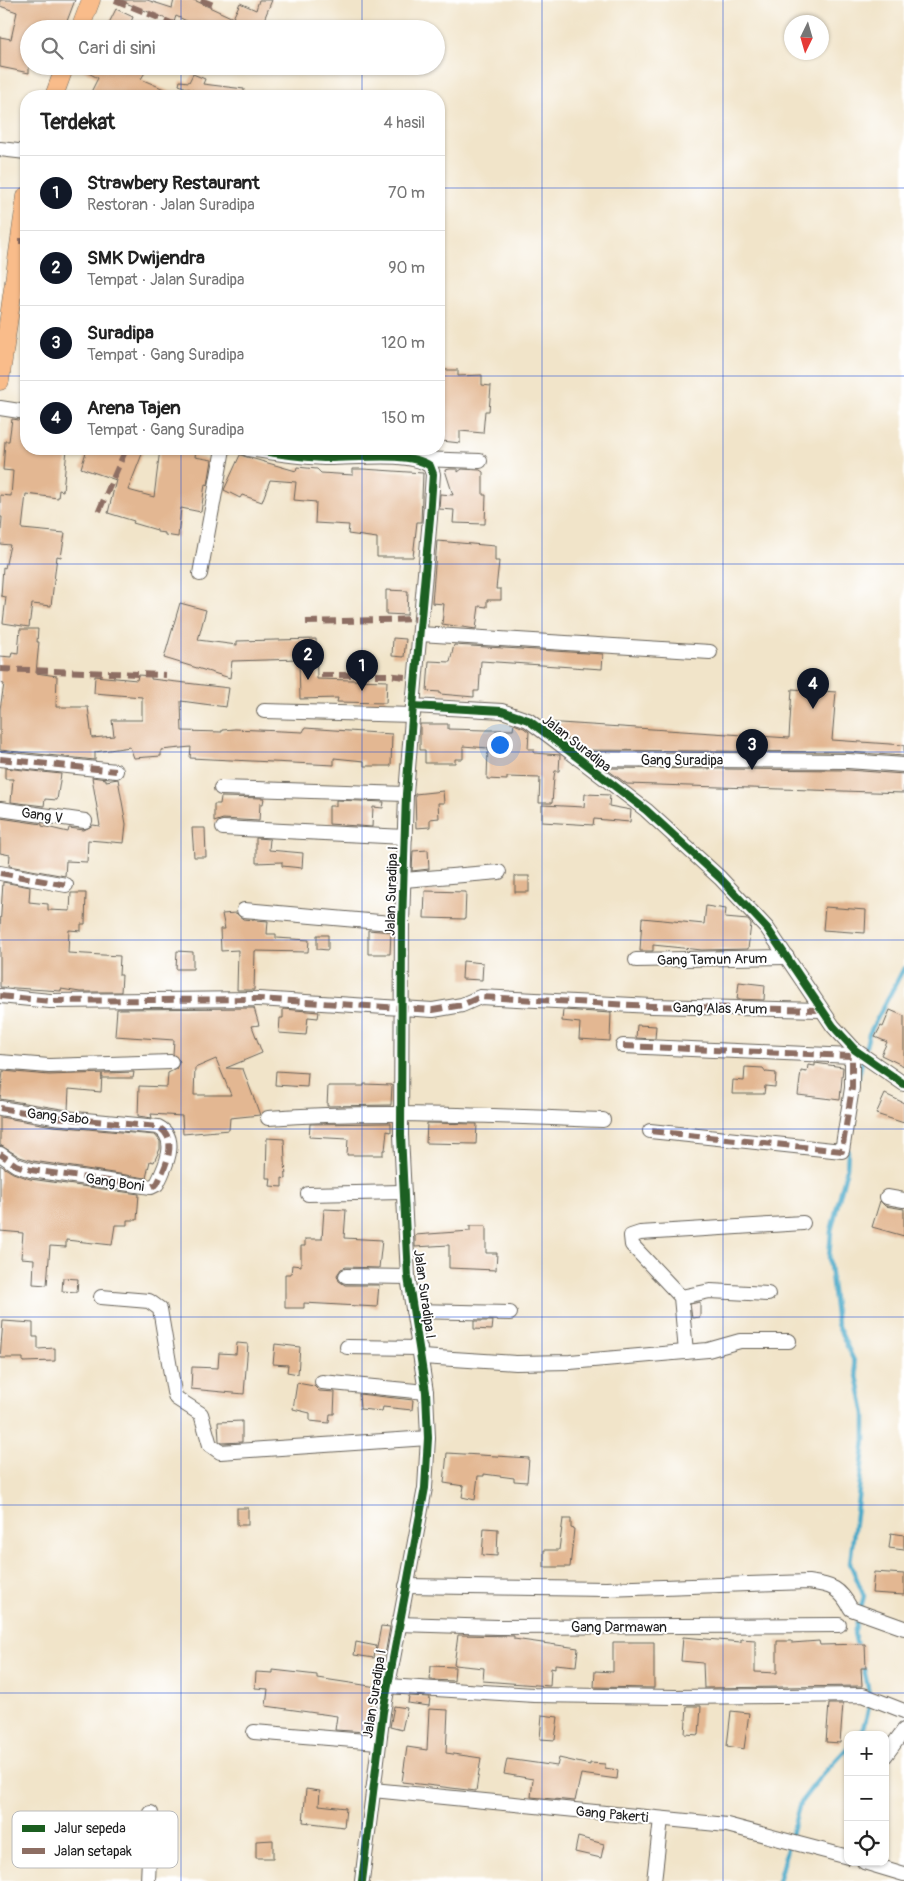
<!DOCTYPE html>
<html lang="id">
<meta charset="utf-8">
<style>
:root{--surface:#fff;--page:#f2f2f2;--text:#222;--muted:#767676;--line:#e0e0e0;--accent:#111827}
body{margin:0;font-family:Pangolin,sans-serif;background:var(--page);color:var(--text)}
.controls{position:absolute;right:15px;bottom:15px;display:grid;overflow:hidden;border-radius:10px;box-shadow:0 1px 4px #0004}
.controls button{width:45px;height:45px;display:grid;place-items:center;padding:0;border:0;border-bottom:1px solid var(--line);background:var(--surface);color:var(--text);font:25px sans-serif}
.compass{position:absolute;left:784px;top:15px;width:45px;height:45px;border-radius:50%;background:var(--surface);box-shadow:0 1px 4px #0004;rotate:185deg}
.you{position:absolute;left:499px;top:744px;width:18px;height:18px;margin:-12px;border:4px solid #fff;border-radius:50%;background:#1a73e8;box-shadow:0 0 0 8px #1a73e833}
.badge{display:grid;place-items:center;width:32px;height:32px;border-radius:50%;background:var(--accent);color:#fff;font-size:16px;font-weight:700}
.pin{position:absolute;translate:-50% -41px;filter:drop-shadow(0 1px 2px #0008)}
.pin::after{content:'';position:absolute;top:26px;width:18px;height:15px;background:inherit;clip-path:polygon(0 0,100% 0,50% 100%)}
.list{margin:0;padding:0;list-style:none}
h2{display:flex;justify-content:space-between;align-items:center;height:65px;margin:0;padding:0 20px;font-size:21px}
h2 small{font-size:16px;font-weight:400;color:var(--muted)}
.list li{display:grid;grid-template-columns:32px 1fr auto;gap:15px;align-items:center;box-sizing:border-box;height:75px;padding:0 20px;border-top:1px solid var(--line)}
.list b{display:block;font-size:19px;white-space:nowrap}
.list p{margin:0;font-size:16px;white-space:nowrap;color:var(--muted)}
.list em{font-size:16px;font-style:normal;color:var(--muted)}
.icon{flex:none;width:28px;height:28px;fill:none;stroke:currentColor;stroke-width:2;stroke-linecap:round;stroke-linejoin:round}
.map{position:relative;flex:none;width:904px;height:1881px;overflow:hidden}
.search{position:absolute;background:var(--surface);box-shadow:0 1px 4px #0004;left:20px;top:20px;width:425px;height:55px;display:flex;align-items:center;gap:12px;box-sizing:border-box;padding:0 18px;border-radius:28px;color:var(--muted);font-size:19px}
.panel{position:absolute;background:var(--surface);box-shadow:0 1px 4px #0004;left:20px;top:90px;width:425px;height:365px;border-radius:20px}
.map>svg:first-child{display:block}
</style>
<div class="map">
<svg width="904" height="1881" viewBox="0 0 904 1881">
<rect width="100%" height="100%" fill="#fff"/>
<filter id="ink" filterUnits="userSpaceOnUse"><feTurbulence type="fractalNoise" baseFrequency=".02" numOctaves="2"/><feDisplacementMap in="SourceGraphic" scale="10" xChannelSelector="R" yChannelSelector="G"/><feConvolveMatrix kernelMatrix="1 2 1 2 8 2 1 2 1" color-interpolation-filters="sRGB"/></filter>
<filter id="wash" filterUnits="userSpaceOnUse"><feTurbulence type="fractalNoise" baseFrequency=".0096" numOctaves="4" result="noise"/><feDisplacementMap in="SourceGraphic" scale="20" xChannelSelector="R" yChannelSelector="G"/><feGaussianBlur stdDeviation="1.12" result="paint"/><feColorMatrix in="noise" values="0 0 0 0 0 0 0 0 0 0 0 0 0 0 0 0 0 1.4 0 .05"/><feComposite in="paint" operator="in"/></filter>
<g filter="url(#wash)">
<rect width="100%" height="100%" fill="#f1e4c9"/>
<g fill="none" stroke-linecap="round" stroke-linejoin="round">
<g stroke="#49a9c8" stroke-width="4.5">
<polyline points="858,1079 869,1034 904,968"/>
<polyline points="848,1151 847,1168 831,1231 829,1258 837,1324 854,1361 865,1414 865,1440 850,1563 864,1596 854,1633 858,1650"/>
<path d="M859,1735C874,1708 870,1691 862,1662"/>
<polyline points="778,1881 800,1803 821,1776 848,1747"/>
</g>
</g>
<g id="blocks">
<g fill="#e3b792" fill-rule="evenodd">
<polygon points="0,0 75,0 64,29 29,29 29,73 0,67 0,37 11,39 17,12 0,6"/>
<polygon points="118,0 147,0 172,8 174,0 194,0 233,18 240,3 256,10 259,0 272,0 261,27 256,25 256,29 204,29 176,16 174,22"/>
<polygon points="116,9 133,17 128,29 106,29"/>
<polygon points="75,66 149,66 141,79 180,96 89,96 98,78"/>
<polygon points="193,74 205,79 203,84 244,89 244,96 208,96 179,85 180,81 189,82"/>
<polygon points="439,370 458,370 458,376 482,375 482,385 491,386 489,411 485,411 483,433 460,431 460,443 442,441 443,409 439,408"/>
<polygon points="12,419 26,421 26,449 67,449 63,491 59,490 58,498 26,494 22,529 65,533 61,557 57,556 51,606 32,604 29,627 3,623 6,597 1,596 3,567 5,568 10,545 0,544 2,517 0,517 0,495 11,496 13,471 3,470 5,441 9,441"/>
<polygon points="87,449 144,449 128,490 154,497 160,449 196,449 195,457 212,460 208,485 205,484 201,512 181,508 178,537 165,535 165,533 157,532 157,530 133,523 134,521 108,513 116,480 81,468"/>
<polygon points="240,455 296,471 297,467 317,469 321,473 353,475 353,469 363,469 423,473 421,522 417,522 413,557 377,557 377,538 348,534 349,525 315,523 316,502 294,500 296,482 270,480 262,502 242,495 240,498 224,490"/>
<polygon points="450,469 458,469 458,472 462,469 480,470 483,472 483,495 486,495 485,524 453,523 454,510 439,509 440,494 453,495 445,470"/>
<polygon points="437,541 495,546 495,561 499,561 496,589 501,589 501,600 487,600 487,607 479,606 476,629 442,624 444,604 432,603"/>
<polygon points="386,590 408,591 407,615 386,614"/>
<polygon points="180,603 206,610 198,640 237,645 237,641 316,639 317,679 387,681 386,703 337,702 338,698 300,699 299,659 232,661 230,678 164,658"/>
<polygon points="20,629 38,629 37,642 39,642 36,673 57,676 56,707 88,707 92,738 114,736 112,720 142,720 142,697 94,693 95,676 137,680 138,675 151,676 151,679 229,688 226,707 181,701 182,731 222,732 222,730 235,729 303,732 305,728 392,734 391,766 364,766 364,761 334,758 334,765 190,758 191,747 161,750 161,756 134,758 130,747 95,752 95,760 0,750 0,709 4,684 0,683 0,656 11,657 12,652 18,653"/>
<polygon points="393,638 406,639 404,657 392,656"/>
<polygon points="454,645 603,654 602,669 481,661 479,691 474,691 474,697 440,694 440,692 427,691 429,661 450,662"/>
<polygon points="792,689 836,692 832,740 904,745 904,756 848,752 582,750 545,722 789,738"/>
<polygon points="420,724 448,724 448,729 486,730 513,730 514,724 524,728 529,732 528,749 534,749 534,753 560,755 559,771 555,771 554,777 552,803 539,803 540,778 507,777 507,780 487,779 488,748 463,746 463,759 455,759 455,763 425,763 425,750 420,750"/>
<polygon points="5,768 61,774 57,800 45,799 44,806 11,802 13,779 5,779"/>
<polygon points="605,768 848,770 904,774 904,793 627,784"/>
<polygon points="92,777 106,779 106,781 118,779 126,824 124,843 88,840 87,862 66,861 65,876 9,866 10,855 0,853 0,818 42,824 42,826 68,832 69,828 84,830 93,825 100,826"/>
<polygon points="443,791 444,803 438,803 439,818 430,819 430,827 416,828 415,794"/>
<polygon points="585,794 610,795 609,806 631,810 630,822 594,819 593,825 542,822 542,805 584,807"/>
<polygon points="221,797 264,798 263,804 260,804 259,821 223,819 214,822 214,804 220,804"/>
<polygon points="336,800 384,802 383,808 373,807 372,827 329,824 329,806 336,806"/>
<polygon points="192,828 205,828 206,857 194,857"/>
<polygon points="256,838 270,839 269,850 303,853 302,868 282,866 282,862 256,863"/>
<polygon points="428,850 429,869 412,871 413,851"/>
<rect x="515" y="876" width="14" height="16"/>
<polygon points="3,882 30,887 29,902 48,904 48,910 70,911 71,893 86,893 85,924 81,924 81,931 69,930 68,953 120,956 119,975 122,975 121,992 80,992 61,989 61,991 0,987 0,928"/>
<polygon points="425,891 466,892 465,919 424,918"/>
<polygon points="706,906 726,909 725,918 748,920 751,924 748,949 702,950 653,945 653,951 640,951 642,918 704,924"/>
<polygon points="825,907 866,910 865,933 823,930"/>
<polygon points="236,913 243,919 268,921 267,934 276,934 276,938 309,940 308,952 255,951 254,990 237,990 238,950 221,951 220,929 225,929 222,914"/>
<polygon points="368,930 391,932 390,954 368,954"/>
<polygon points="317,935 328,935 328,950 317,949"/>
<polygon points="177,951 193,952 193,969 176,969"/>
<polygon points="463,961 483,963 482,980 462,979"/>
<polygon points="739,982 765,985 764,1000 737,999"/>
<path d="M254,1008L259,1025L252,1026L262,1053L226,1068L243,1069L260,1115L230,1118L229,1130L183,1134L182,1116L151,1114L152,1118L138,1116L139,1086L167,1087L168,1073L176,1069L180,1061L173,1054L174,1040L115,1036L117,1009ZM216,1059L231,1095H194L195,1068Z"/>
<polygon points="283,1009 319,1012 318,1018 308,1017 306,1035 279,1033 280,1018 283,1018"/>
<polygon points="563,1010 611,1013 610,1041 579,1039 580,1023 562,1021"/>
<polygon points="890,1010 904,1016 904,1066 881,1055 887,1042 875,1037 881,1026 883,1027"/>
<polygon points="637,1025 656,1026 655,1039 636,1038"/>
<polygon points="815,1063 843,1067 840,1100 798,1095 801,1071 807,1072 808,1065 815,1066"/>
<polygon points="745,1067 763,1068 766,1072 776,1073 775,1087 765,1086 764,1094 732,1094 733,1080 744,1081"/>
<polygon points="3,1071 49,1075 134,1072 133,1078 102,1078 102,1074 101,1092 69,1089 68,1110 0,1099"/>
<polygon points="276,1071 308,1073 307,1087 275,1085"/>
<polygon points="364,1084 392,1085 391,1105 327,1106 328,1086 364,1086"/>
<polygon points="885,1094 904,1103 904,1123 876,1114"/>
<polygon points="0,1117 53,1126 155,1135 160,1141 160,1149 154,1162 150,1161 146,1178 33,1161 20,1157 0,1145"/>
<polygon points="391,1123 391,1132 387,1131 385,1150 383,1150 383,1155 347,1155 348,1139 309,1137 310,1124"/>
<polygon points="427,1123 477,1124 476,1144 426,1143"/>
<polygon points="267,1138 284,1139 286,1179 282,1178 282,1187 270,1186 271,1178 266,1178"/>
<polygon points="0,1165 13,1173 30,1179 139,1194 137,1220 127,1220 127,1225 115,1225 112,1245 66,1240 66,1247 50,1246 47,1285 33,1284 34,1259 21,1258 23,1233 0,1231"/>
<polygon points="880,1201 885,1206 904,1209 904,1236 872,1227"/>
<polygon points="324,1209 346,1210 344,1238 382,1240 379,1268 346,1267 341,1269 337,1275 339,1281 345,1285 379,1285 377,1307 304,1303 304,1308 285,1308 285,1274 291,1274 292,1265 301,1266 301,1246 305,1246 305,1239 322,1239"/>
<polygon points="470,1226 486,1226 486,1253 497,1253 496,1270 449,1268 449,1245 415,1247 415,1235 470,1231"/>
<polygon points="63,1278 78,1279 77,1292 62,1291"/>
<polygon points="700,1302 700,1317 692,1318 690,1304"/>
<polygon points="3,1321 33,1323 33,1337 38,1337 38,1349 55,1348 55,1361 23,1362 23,1358 0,1358"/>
<polygon points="474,1321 493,1321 492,1330 474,1329"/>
<polygon points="237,1343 248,1344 244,1394 191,1389 192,1367 218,1368 219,1353 236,1354"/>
<polygon points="275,1344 300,1347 298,1374 287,1372 288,1365 273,1364"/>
<polygon points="297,1383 314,1386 319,1391 335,1392 334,1414 330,1414 329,1423 310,1421 310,1413 293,1409"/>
<polygon points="359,1394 413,1400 412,1410 383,1407 382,1411 360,1409"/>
<polygon points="242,1421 242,1442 222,1443 219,1441 218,1422"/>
<polygon points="447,1453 529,1458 527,1482 514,1481 514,1478 484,1474 484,1476 478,1476 475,1500 462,1497 464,1486 444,1483"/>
<rect x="237" y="1508" width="11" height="17"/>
<polygon points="563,1519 571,1519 571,1528 574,1529 570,1567 544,1567 544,1550 559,1550"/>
<polygon points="484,1528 498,1529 497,1556 482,1555"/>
<polygon points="891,1533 904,1535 904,1550 889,1548"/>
<polygon points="874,1572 904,1574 904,1595 872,1593"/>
<polygon points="381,1626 390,1627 385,1655 376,1653"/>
<polygon points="458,1635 514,1636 514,1639 578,1648 576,1666 555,1664 555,1669 551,1668 550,1686 483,1681 484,1668 454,1665"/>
<polygon points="683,1637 741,1642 741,1639 755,1640 755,1672 777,1673 777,1641 792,1641 792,1643 819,1641 820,1645 865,1644 866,1668 861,1668 862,1686 704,1688 703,1663 681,1661"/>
<polygon points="356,1642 376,1646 374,1658 354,1655"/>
<polygon points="613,1642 654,1642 654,1688 594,1687 595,1671 613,1672"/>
<polygon points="431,1666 455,1667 454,1681 430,1680"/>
<polygon points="273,1670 317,1675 317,1678 377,1687 375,1701 371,1700 367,1732 335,1730 337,1716 266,1706 268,1689 255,1688 256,1672 273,1673"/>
<polygon points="409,1696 430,1697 429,1706 408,1703"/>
<polygon points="829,1704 843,1704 840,1743 826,1742"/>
<polygon points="394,1706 407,1708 402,1730 390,1727"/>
<polygon points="687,1706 701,1706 699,1735 685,1734"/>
<polygon points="429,1709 448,1710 446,1753 481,1758 476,1791 402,1782 407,1747 427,1750"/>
<polygon points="731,1711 749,1713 744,1749 727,1746"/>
<polygon points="542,1715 558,1717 555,1740 540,1739"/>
<polygon points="559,1758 590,1765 590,1763 605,1764 605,1768 618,1770 617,1779 581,1774 575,1801 531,1797 533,1779 504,1774 507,1759 557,1766"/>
<polygon points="306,1789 320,1791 319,1805 346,1808 344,1827 303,1822"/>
<polygon points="578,1837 604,1844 601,1858 575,1852"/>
<polygon points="273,1840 273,1858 256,1858 256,1841"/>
</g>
</g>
</g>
<g filter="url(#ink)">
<use href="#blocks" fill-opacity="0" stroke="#676259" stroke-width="1"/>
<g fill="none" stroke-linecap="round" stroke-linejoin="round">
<defs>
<g id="minor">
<polyline points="0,149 26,152"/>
<polyline points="12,290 26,291"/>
<polyline points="0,408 26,412"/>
<path d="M248,449C273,453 299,457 324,458C351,459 409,450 430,466L433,474L430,518L413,706L502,711L528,720L552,738L646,810L720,878L767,928L833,1026L855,1050L904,1084"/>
<polyline points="419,459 480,461"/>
<polyline points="200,574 223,449"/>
<polyline points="420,634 710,652"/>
<polyline points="264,711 413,715"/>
<polyline points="0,759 116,771"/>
<polyline points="579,759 848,761 904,765"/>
<polyline points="221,788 406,794"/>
<polyline points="0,809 85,821"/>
<polyline points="223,828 405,837"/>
<polyline points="0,873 66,885"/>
<polyline points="404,880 499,872"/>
<polyline points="244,910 402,924"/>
<polyline points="636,960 787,957"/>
<polyline points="0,996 50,1001 258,999 433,1010 462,1005 480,997 652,1006 821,1010"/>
<polyline points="623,1046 852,1056 852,1088 842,1151 650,1131"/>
<polyline points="0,1062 49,1066 171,1062"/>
<path d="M0,1108L54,1117L158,1127C180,1138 165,1168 157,1184L151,1187L31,1170L16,1165L0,1154"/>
<path d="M268,1118C379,1110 492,1116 603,1120"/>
<polyline points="308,1194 402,1192"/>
<polyline points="887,1197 904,1200"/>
<polyline points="346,1276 408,1277"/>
<polyline points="101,1297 149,1301 160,1309 174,1392 176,1398 201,1414 210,1445 220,1452 428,1438"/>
<polyline points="681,1297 710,1291 768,1294"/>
<polyline points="413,1311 510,1313"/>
<polyline points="347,1347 420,1348"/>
<polyline points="686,1352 681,1297 632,1245 631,1236 640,1233 803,1223"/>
<polyline points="422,1357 516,1363 570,1362 708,1350 740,1341 789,1341"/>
<polyline points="322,1382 426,1392"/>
<path d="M406,1586L606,1589L808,1582C832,1585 840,1588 851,1609L904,1628"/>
<polyline points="398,1624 498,1627 839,1625"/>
<polyline points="387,1686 534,1695 675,1697 863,1695 904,1711"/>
<polyline points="254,1732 378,1742"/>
<polyline points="885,1756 904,1730"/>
<polyline points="373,1790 727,1825 848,1857"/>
<polyline points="864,1862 904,1874"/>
<polyline points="148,1881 151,1813"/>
<polyline points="362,1881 383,1712 425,1488 428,1438 426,1392 408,1277 401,1135 402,924 406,794 413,706"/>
<polyline points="654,1881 661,1819"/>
</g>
<g id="major">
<polyline points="80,29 91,0"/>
<polyline points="54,96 65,66"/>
<polyline points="0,381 26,196"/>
</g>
</defs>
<use href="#minor" stroke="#676259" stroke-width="16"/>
<use href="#major" stroke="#676259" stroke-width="19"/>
<use href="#minor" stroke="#fff" stroke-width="14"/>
<use href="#major" stroke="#f9bc8a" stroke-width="18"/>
<g stroke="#8d6e63" stroke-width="6" stroke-dasharray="12 6" stroke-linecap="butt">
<polyline points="115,0 186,29"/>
<polyline points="201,0 216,6"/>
<polyline points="19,241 26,241"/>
<polyline points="99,511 126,449"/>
<polyline points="306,622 421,619"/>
<polyline points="0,669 166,675"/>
<polyline points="321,675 387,675 415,678"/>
<polyline points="0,759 116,771"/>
<polyline points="0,873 66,885"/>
<polyline points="0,996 50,1001 258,999 433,1010 462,1005 480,997 652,1006 821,1010"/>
<polyline points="623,1046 852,1056 852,1088 842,1151 650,1131"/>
<path d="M0,1108L54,1117L158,1127C180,1138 165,1168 157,1184L151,1187L31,1170L16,1165L0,1154"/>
</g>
<defs>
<g id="cycleway">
<path d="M248,449C273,453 299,457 324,458C351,459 409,450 430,466L433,474L430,518L413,706L502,711L528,720L552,738L646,810L720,878L767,928L833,1026L855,1050L904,1084"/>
<polyline points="362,1881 383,1712 425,1488 428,1438 426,1392 408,1277 401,1135 402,924 406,794 413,706"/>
</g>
</defs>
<use href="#cycleway" stroke="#fff" stroke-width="11"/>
<use href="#cycleway" stroke="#1b5e20" stroke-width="8"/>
</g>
</g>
<path fill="none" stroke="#1d4ed8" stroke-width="1" stroke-opacity="0.55" d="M181,0V29M362,0V29M542,0V1881M723,0V1881M181,66V96M362,66V96M0,188H26M439,188H904M0,376H26M439,376H904M181,449V1881M362,449V1881M0,564H904M0,752H904M0,940H904M0,1129H904M0,1317H904M0,1505H904M0,1693H904"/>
<g text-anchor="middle" stroke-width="4" stroke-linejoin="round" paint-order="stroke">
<g font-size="14" fill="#1c1c1c" stroke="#fff">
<text transform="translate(577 743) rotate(38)" y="5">Jalan Suradipa</text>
<text x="682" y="765">Gang Suradipa</text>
<text transform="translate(42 815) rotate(8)" y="5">Gang V</text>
<text transform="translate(391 891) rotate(-88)" y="5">Jalan Suradipa I</text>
<text transform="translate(712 959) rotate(-1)" y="5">Gang Tamun Arum</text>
<text transform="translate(720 1008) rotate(1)" y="5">Gang Alas Arum</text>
<text transform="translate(58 1116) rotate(6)" y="5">Gang Sabo</text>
<text transform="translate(115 1182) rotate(8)" y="5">Gang Boni</text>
<text transform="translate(425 1294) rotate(82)" y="5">Jalan Suradipa I</text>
<text x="619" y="1632">Gang Darmawan</text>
<text transform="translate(374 1694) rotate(-81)" y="5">Jalan Suradipa I</text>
<text transform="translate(612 1814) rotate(5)" y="5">Gang Pakerti</text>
</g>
</g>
<rect x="12" y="1811" width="166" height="57" rx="8" fill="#fff" stroke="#bbb" stroke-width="1"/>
<rect x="22" y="1825" width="23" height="7" fill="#1b5e20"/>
<rect x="22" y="1848" width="23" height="6" fill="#8d6e63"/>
<g font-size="14" fill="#1c1c1c">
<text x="54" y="1833">Jalur sepeda</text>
<text x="54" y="1856">Jalan setapak</text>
</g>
</svg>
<div class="controls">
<button>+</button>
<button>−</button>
<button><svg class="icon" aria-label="locate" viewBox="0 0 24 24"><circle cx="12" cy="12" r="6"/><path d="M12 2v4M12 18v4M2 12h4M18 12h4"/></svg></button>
</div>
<svg class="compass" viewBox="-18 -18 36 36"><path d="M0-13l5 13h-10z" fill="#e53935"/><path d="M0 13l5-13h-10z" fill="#767676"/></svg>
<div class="you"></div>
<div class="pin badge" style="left:362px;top:691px">1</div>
<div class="pin badge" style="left:308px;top:680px">2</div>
<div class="pin badge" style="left:752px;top:770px">3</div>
<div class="pin badge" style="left:813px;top:709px">4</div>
<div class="search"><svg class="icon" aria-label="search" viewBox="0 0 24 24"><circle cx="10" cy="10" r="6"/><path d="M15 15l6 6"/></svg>Cari di sini</div>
<section class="panel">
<h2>Terdekat<small>4 hasil</small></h2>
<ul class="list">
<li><span class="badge">1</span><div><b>Strawbery Restaurant</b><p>Restoran · Jalan Suradipa</p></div><em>70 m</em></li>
<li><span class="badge">2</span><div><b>SMK Dwijendra</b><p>Tempat · Jalan Suradipa</p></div><em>90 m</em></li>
<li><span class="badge">3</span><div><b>Suradipa</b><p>Tempat · Gang Suradipa</p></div><em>120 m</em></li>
<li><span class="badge">4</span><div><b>Arena Tajen</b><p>Tempat · Gang Suradipa</p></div><em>150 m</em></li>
</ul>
</section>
</div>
